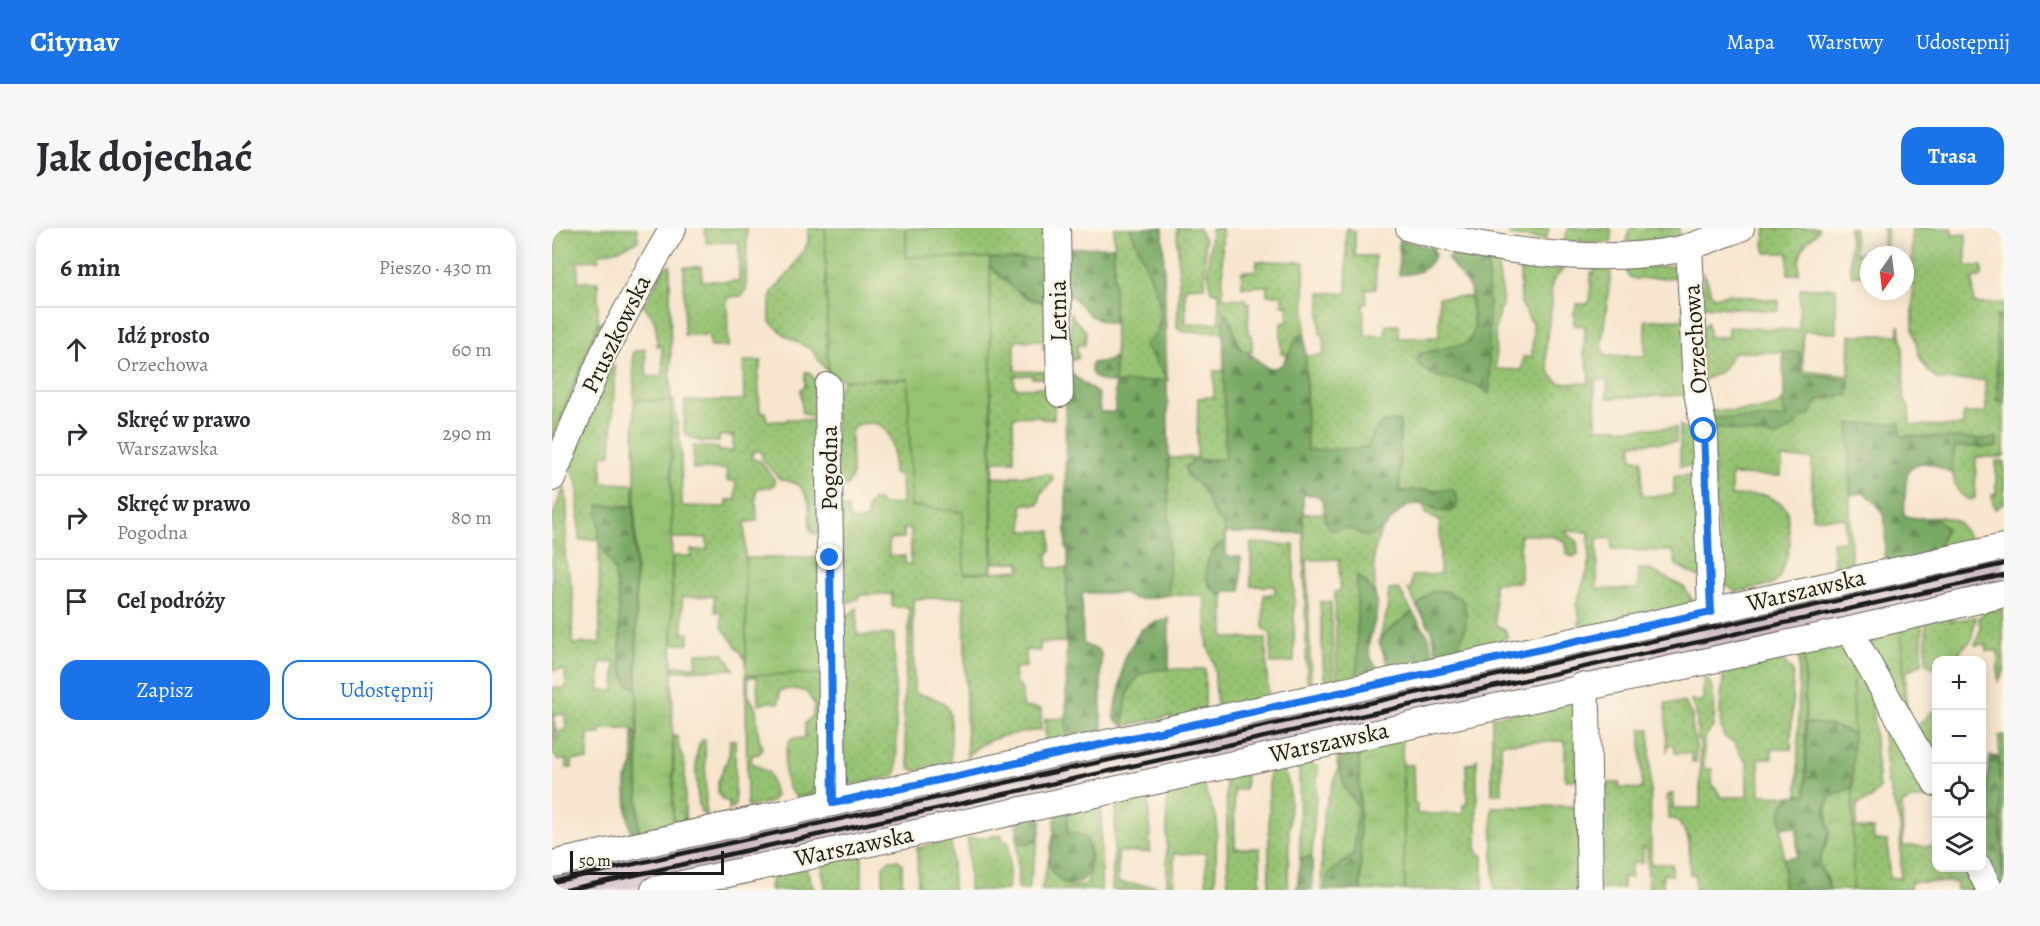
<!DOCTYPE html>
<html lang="pl">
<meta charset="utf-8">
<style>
:root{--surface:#fff;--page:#f7f7f7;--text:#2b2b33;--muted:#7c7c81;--line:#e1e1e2;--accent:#1a73e8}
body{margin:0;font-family:Alegreya,serif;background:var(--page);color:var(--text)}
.controls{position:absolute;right:18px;bottom:18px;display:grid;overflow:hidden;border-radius:12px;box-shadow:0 3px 15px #0003}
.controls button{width:54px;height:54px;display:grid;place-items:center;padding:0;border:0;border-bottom:2px solid var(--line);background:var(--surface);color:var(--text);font:30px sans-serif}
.compass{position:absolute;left:1308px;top:18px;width:54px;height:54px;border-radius:50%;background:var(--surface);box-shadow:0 3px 15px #0003;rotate:194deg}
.scale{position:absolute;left:18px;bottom:15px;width:154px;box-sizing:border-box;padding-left:6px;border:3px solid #1c1c1c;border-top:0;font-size:16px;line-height:21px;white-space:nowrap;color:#1c1c1c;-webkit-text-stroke:4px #fcf5e5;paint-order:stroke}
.stop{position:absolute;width:18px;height:18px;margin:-14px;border:4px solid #1a73e8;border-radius:50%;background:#fff}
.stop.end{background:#1a73e8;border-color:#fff;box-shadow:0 2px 6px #0008}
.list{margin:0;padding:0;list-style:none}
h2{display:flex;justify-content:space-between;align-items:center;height:78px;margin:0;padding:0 24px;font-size:26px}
h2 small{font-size:20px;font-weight:400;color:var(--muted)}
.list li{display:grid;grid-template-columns:39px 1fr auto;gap:18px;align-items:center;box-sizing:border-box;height:84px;padding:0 24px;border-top:2px solid var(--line)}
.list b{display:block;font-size:22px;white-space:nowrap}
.list p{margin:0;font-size:20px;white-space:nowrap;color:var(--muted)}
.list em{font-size:20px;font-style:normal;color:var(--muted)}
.actions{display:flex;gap:12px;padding:18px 24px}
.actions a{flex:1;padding:14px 0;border:2px solid var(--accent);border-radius:18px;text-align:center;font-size:21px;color:var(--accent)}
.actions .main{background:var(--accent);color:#fff}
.icon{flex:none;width:33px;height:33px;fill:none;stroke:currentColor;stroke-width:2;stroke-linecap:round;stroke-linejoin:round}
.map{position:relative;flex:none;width:1452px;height:662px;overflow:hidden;border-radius:18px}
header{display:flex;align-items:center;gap:36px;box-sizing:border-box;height:84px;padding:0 30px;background:var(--accent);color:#fff}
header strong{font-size:28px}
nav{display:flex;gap:33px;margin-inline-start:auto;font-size:21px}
.intro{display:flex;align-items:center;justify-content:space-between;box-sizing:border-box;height:144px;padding:0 36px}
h1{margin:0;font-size:42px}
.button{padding:15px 27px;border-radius:18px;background:var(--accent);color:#fff;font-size:21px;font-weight:700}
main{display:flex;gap:36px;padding:0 36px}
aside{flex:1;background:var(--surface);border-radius:18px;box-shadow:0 3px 15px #0003}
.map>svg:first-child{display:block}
</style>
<header>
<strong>Citynav</strong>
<nav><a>Mapa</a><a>Warstwy</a><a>Udostępnij</a></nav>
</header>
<div class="intro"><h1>Jak dojechać</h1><a class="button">Trasa</a></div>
<main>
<aside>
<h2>6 min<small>Pieszo · 430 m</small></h2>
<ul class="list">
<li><svg class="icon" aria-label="ahead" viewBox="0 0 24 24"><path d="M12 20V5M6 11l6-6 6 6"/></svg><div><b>Idź prosto</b><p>Orzechowa</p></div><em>60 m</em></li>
<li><svg class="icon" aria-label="right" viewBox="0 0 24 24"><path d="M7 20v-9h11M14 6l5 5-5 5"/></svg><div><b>Skręć w prawo</b><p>Warszawska</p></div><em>290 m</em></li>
<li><svg class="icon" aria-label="right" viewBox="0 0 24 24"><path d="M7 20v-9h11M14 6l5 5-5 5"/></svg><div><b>Skręć w prawo</b><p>Pogodna</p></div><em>80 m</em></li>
<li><svg class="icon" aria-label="arrive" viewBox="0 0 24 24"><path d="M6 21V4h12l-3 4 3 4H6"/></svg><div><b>Cel podróży</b></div></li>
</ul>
<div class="actions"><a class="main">Zapisz</a><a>Udostępnij</a></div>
</aside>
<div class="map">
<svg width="1452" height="662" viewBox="0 0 1452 662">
<defs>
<pattern id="grass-tufts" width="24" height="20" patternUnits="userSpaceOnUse" patternTransform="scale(1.5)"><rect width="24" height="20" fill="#96c372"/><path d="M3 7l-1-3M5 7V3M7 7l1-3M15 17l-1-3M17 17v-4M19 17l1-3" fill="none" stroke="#81a762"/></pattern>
<pattern id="forest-firs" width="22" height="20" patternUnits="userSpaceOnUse" patternTransform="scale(1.5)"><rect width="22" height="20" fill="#78a964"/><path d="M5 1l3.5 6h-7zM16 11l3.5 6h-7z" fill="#628952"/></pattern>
<pattern id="garden-dots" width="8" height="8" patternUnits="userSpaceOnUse" patternTransform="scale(1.5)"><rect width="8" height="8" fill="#96c372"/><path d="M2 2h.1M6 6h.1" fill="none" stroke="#81a762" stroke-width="1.8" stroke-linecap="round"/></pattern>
</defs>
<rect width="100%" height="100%" fill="#fcf5e5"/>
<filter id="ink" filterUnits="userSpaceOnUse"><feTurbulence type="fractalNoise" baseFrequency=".0167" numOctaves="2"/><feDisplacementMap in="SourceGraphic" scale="12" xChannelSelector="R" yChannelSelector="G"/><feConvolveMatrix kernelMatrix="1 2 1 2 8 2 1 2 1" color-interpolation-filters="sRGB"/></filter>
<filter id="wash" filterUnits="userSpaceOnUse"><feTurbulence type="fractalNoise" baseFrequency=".008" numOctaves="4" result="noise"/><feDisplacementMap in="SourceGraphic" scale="24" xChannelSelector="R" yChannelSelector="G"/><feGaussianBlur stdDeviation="1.35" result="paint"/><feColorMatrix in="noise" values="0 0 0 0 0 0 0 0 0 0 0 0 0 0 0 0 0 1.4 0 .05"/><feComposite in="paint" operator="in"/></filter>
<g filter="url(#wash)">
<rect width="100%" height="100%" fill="#f7e5cd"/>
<polygon fill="#d1bdc9" points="1452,324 1452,361 74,662 0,662 0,641"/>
<g fill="url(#grass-tufts)" stroke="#597047" stroke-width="1.5">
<polygon points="273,0 354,0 355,29 438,30 440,343 412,346 359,278 356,151 292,152 276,145"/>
<path d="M69,65L72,67C68,75 63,84 58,93C51,104 41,106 41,121L0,227V212L46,96L56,91Z"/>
<polygon points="82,172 119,173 121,596 130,594 133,588 134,593 131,601 87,607"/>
<path d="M193,330H272L276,541C272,562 267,572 246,577L244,569L259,565L273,542L272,447H194Z"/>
<path d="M1350,397L1352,484L1315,419C1320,400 1333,401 1350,397Z"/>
<path d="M1283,413L1292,414L1327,464L1321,471L1320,458L1301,428V506C1284,498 1272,495 1254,495L1252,426L1284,420Z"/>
<path d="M821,510L825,516L850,510L853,662H809L807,520L792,522L787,538H785V518C797,515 809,513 821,510Z"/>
<path d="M1301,559V662H1277C1277,661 1276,654 1276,652C1274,646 1267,642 1267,635C1268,627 1274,620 1276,612C1280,597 1271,584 1278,569Z"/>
<polygon points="1025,578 1030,662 942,662 940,579"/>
</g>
<g fill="url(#forest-firs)" stroke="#4a6240" stroke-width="1.5">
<path d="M578,0H611L617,233V367C602,369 582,376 571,365H530L531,414L533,417L547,422L549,426V489L551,502L514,510L515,340L516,339V322L514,320L513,141L546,166L548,184H563V155C551,155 535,150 540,135L556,133L562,129L563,155L616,152L592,117L594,113L602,109V59Z"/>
<path d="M847,12L881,20L883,27C873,45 867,45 847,47Z"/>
<path d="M562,19V95C530,92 535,77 512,63L511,20Z"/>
<path d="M901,26L936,33L939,166C933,164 928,159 923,157C902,151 876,153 864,132L867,126L880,121L903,118L922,99L918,60L895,30Z"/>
<path d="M438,30L501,31L502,85L493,74C469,71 455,55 438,39Z"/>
<path d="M671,84C684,90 679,107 686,118C690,124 697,124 702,129C712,137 714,145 730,137L745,109L753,105L755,222L818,213C827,195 827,193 848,193V263L901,261L906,269L904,281C889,288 878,275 864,276C843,278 838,302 819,308C808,311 798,302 788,301C785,301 782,302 779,302C765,288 783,263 751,267L752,305H674V328L689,329V363H672V368L664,366L654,349L653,343L657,327L670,315L672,296C660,286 657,276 650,263C645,254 634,252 633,240L641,232L673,231Z"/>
<polygon points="1444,87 1452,94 1452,173 1445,173"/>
<polygon points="1231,124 1248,124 1249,147 1297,151 1297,167 1273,170 1264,176 1258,186 1249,190 1243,198 1225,209 1159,199 1159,190 1233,190 1230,174 1232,169"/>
<path d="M1348,195L1349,208L1438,211L1445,208V219H1403L1401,246C1385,238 1373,229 1357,241L1354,253L1352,287C1369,296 1381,281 1394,300L1388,316L1389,324L1332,337C1332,306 1342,285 1312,265L1298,267L1297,196Z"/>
<polygon points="46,277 82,278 85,461 76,456 69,441 66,363 62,342 47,314"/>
<path d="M805,346C853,385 795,408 827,442L825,446L805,451Z"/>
<path d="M880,363C930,362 914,399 903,429L886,433L880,403L865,379L875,366Z"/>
<polygon points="860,384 877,409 883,434 841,443 837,440 827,414 833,405"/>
<path d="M617,390V441C608,442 596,442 589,447C574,457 573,482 572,498L563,491L562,483L568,460L572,430L588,403L596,397Z"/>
<path d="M1254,495C1272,495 1284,498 1301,506V559L1278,569L1274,577V586L1278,603L1267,634L1268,640L1276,653L1277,662H1230L1231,630L1245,629V599H1230C1223,579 1235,567 1254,566Z"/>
<polygon points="81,505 85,505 87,607 80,608 75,584 74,560 74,552 81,538"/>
<path d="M807,519L809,662H773C773,634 791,642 802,624L801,571L793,561L787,538L792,522Z"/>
<polygon points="1438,528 1447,529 1451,662 1446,662 1430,627 1430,604"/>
<path d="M515,581L523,605L532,608C537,615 537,623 538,631C542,662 501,662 497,638C496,629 499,619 501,610C503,600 501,592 506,583Z"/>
<polygon points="484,587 490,593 487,610 478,615 465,615 465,591"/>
<polygon points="760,628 760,662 745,662 748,631"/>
</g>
<g fill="url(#garden-dots)" stroke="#597047" stroke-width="1.5" fill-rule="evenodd">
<polygon points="3,0 85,0 86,13 67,21 47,26 47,32 26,33 26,54 46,54 46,96 0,212 0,59 3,58"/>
<polygon points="153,0 195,0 194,62 190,68 175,69 176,119 158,119 157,107 132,107 132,39 150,39 150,53 187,53 187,14 154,15"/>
<polygon points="256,0 273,0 276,145 259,121 234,108 218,94 218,71 221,63 238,44 256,15"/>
<polygon points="354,0 501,0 501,31 354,29"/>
<path d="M562,0H578L605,65C608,76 610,96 603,106C600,111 595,112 592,117L616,152L563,155Z"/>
<path d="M625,0H646L653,12V58L633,59L634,96L667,95V64H659L656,42L659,1L670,0L671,70L694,71V75H697L696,106L700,107V124L691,123C680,111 683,91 672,84L671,104H632L625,99L627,59Z"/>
<path d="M794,0L803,3V28H823L824,60L814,61L815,76H811L813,107L833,108L834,97H847V110L887,109V69H918L922,99L920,108L915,115L867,126L864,132C877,154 901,149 921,156C928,158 932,163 938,166L936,33L945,35L950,63V76L943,101L944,141L970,142L971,129H980L981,98L969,75L968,42L976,38L1011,41C1008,47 1001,50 1000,56C998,62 1000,69 1000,75C997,97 985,142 1008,155H1037V143L1032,126L1033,98L1022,97V85L1025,76H1034L1038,73L1039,44L1042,45L1043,41L1055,40L1059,44L1050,115L1052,126L1054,128H1093V92L1132,91L1130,49L1084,51L1078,49L1074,44L1078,40L1126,38L1131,45L1138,167L1055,170V152H1043L1044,200H1124V214L1080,215V231H1090V268L1122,267V248L1147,247L1150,343L1147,349L1124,337L1121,323L1060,322V310L1045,311V361H1086V341H1096L1132,359L1142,375L1132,379L1034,401L1027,397L1028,391L1024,377L1037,338V304L1012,303L1025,313L1026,326L1020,329L1015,326L1012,313C998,306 983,307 968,307V354L942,355L943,394L945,398L954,403L955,410H951L943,421L903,429C910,409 919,394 911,373C892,357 879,359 865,379L856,361H859L860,348L888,346V293L874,286L871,275C881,281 893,287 904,281C907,273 906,268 901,261L848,263V193C820,193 828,199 815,218L805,221L755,222L754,128L772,127L771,106H768V65H795Z"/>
<polygon points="960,0 997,0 994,12 957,8"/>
<polygon points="1017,0 1059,0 1060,12 1058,15 1015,13 1012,10"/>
<polygon points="1078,0 1127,0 1128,8 1080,16 1078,13 1074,13"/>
<path d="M1214,0H1267C1265,8 1258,9 1254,16C1247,25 1247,35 1247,46H1236V25H1214L1212,16Z"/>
<polygon points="1297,0 1302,0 1303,25 1331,24 1331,0 1335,0 1335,27 1317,27 1317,46 1299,48"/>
<path d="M1360,0H1400V7L1414,6V38H1430V49L1421,50L1422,76L1452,75V94L1447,88H1444L1445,173H1452V229H1424L1423,270L1418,272C1398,264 1399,238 1403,219H1445V209L1438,211L1349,208L1348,195L1297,196L1299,344L1283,347L1280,314L1293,313V290H1260V231L1230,230L1229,248L1179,247V268L1213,267L1230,276L1235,282L1238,315L1235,329L1227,350L1222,356L1184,364L1169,354L1159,199L1225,209L1243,198L1249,190L1258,186L1267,172L1297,167V151L1249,147L1248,124H1182L1170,143L1150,153V100L1156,94L1157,109H1176V99L1247,102L1248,60H1284V105L1251,103V143L1297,148L1298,107H1347V97L1351,117L1352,171L1357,180L1358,197L1411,198V185H1434L1433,152H1386L1376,143L1368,130L1361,103Z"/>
<polygon points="705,33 752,34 753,105 745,109 737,126 729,126 729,95 736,94 735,77 730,77 730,67 715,67 715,58 690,59 690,43 704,43"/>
<path d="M118,37L119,172L122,173L129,223L130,278L175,279V272H184V253H175L174,241H141V218L167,220V223H181V208H167V214H149L134,207L132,203L133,173L192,172L191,133H210L206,146L208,184H214L215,193H234L235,191L268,192L266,306L261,305L258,301L257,274L249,259L240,254L228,251L210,231V225L205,222L200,225V231L208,233L222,251L223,256L218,259L206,260L204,264L205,293L193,294L194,432L170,399L169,384H163L162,368L130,369L131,405H137V416H121L120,328H139V322H155V310H120L119,173L82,172L81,124L93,121L95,149L111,148L110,118H105C105,100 105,90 91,78L113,39Z"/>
<path d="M438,39L469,67L477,71L498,76L502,122H491V112L463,113V143L502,144V150H480V147L462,148L463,160L500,159L502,161V191H489L488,188L461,189L462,233H442L441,249L459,250L460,248L500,246L501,253L489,265L487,276H472L470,279L471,303H499V321L495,329L496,340H515L514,414L488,415V423L474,422V439L462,440L463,453L470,462V479L489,481V502C464,505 430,508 415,530L412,369L361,371L362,465C401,473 399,478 399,515C399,521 398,528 399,534L396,536L365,543L358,540C344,486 358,434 357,379H340V366L307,367L306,371L286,378L288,278L296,280L297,290L301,293L313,292L315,290L316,277L320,273H327L330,277L350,276L349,247L341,246C341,227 344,209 327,196C317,195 302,193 299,205L300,249L295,258L284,262L283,167L292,152L356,151L359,278L411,284L412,346L468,342V334L441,335ZM352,301H359V336H353V328H337V311L352,310Z"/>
<path d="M1151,45C1159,54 1155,63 1162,69L1176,66L1227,73L1226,83L1150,78Z"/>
<polygon points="519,85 523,92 534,103 533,117 525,117 526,131 518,132"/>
<polygon points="61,138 63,139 59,226 50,227 50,255 82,256 82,278 46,277 47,311 27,312 26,255 18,239 45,171"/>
<path d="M662,143H672L673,231L641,232L633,240C634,252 642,251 648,258C659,273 654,281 672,296V314C650,323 646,363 672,368V410H714L716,471L665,481L662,435L656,419L652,367H617V230L645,229L646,170L662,169Z"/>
<polygon points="253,144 257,144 265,154 267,187 255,187 250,184 249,161 253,158"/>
<path d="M1230,174L1234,190H1160L1158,183C1175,182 1218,185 1230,174Z"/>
<polygon points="1128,197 1145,209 1146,238 1128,238"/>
<polygon points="1444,233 1452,233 1452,275 1443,281 1441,276 1440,267 1444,267"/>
<path d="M12,259L14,264L15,285L13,330L21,364L20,416L48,415L47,314L62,342L66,363L69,441L76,456L85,461V504L81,505V501H49V506H36V532H20V540H15L14,532H6L0,525V518H2L9,503L14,502L13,486L2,487L3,502H6L0,516V460H13L14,458L13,442H1L2,419H0V290ZM48,434L63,435V463L48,462Z"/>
<path d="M773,285V293L779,302C784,302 789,300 794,300C810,302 809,317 829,302L822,325L823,366L815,355L805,347V451L785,456L783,364L788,363L787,331L755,332L759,454H755L751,286Z"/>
<path d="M1382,289C1411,288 1407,299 1421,315L1389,324L1388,316L1394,299Z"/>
<polygon points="699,315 742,317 742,434 719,435 719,406 711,400 712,367 723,366 723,358 699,358"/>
<polygon points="847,361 860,384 833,405 827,414 835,384 837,362"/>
<polygon points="768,374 779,374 782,456 777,457 772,451"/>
<polygon points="305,380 305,407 342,406 345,542 342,548 293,558 286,394"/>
<polygon points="1450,381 1452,444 1446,453 1446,423 1435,423 1434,416 1423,417 1428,402 1427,389 1431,387 1431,384"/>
<polygon points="1398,386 1398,393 1424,389 1419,413 1408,422 1408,432 1384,433 1384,441 1374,434 1374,391"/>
<polygon points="1370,392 1370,435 1354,444 1355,490 1352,484 1350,397"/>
<polygon points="144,425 172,425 182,441 122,443 122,438 144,438"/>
<polygon points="1247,426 1252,426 1254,567 1246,566"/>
<polygon points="1301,427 1321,469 1320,476 1327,561 1319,571 1305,576 1304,600 1321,601 1322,612 1336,613 1337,650 1349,650 1348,596 1335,552 1331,506 1331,481 1384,567 1376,570 1362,571 1350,576 1351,618 1384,618 1384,640 1421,640 1431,662 1405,662 1404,654 1359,654 1358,662 1301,662"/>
<path d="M1229,430L1241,444L1239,521H1220V530H1207L1208,567L1240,568C1229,574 1226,587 1230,599L1232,644L1230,662H1143V646H1138C1135,621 1144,612 1123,591H1116L1115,567L1121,566V580H1148V517L1145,509V488L1139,473H1151V450L1156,451C1163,462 1164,485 1161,498C1159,503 1155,506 1152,510V541H1160V556L1170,569H1195V534C1189,529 1188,525 1184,518C1182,513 1177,513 1173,509C1163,497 1171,456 1172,441Z"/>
<path d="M617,441H653V484L620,492L618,488L572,498C573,482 574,456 589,447C596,442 608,442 617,441Z"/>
<path d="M272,446L273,542L259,565L245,569C228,557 231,527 239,510H253V495L261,488L262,476L255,464L242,461L228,462L227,475L216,474L207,477L206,476L205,449H196V466L204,481L206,505L210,521L207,526L200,527L199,534L217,545L223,568L219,574L197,579L195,576L194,447Z"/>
<polygon points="1014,473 1024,480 1025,552 1013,552 1013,513 949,515 950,566 940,566 940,489"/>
<polygon points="1114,475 1133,475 1140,488 1140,503 1144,518 1144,534 1140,534 1139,525 1123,525 1122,517 1116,517 1115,524"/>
<polygon points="1380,483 1384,483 1384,539 1362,501"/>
<polygon points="514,490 514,516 493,521 493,491"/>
<polygon points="1089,501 1098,501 1099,636 1120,636 1120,647 1111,646 1111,662 1096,662 1095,620 1091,620 1091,635 1079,635 1079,650 1071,649 1071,660 1048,662 1046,535 1049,535 1049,552 1052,552 1053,555 1067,555 1068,560 1090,561"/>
<polygon points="122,507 126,509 127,520 133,536 133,588 130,594 121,596"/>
<polygon points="1452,507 1452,662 1451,662 1447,508"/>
<path d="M150,512H153L154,588L149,584C145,570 140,523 150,512Z"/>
<polygon points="178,512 183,512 183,577 177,583 177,574 170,571 166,565 166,554 177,527"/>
<polygon points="759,530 759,536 766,539 760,628 748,631 747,538 751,532"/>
<polygon points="925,531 925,623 931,628 931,662 853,662 851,537 861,537 862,575 865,576 865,586 911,586 911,577 915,576 914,536 922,535"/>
<path d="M725,537C735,546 737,554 738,566L736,662H717V539Z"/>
<path d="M787,538L793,561L804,575L805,580L802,624C791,643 773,634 773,662H769L771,586Z"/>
<polygon points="686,547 694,547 693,561 682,562 683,620 708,620 708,657 699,662 676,662 674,550"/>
<path d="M652,554C653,570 661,578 665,593L663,662H654V625L622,626V662H615V565L620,561Z"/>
<polygon points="593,566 597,569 598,624 566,624 566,655 605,658 605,662 560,662 564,573"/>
<path d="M549,577V662H489L497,630C497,649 514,662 534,656C539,646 542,615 531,608C527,605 521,605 516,606V585Z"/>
<polygon points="450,607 450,612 457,614 457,653 455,662 417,662 416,611"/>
<polygon points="487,610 476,662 466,662 465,615 478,615"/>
<polygon points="399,612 401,662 366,662 365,620"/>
<polygon points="310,628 310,662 274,662 270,643 272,636"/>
<polygon points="338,632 346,632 350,636 350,662 333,662 331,654 331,638"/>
<polygon points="254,640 262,662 219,662 218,659 221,647"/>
</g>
</g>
<g filter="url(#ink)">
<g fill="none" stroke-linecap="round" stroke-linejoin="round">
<defs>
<g id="minor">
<polyline points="505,0 508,166"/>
<path d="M857,0C938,23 1040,37 1124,22C1147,17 1168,8 1189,0"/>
<polyline points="1137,19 1144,158 1153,208 1159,384"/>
<polyline points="276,158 281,575"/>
<polyline points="0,250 51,126 96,43 121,0"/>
<polyline points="1298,402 1309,423 1384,555"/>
<polyline points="1030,458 1035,480 1038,662"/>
<polyline points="0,636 1452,319"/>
<polyline points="1427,640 1438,662"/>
<polyline points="102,662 1298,402 1452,366"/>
</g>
</defs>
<use href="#minor" stroke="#69625a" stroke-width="28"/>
<use href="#minor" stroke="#fff" stroke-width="26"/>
<g stroke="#1c1c1c" stroke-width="4.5">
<polyline points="0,654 1452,336"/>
<polyline points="14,662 1452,347"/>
</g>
</g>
</g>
<g fill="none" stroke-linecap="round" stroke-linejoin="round" filter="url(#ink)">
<polyline stroke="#1a73e8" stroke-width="8" points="278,330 281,575 1159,384 1152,203"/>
</g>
<g text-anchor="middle" stroke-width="4.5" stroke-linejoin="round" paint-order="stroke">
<g font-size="24" fill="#1c1c1c" stroke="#fcf5e5">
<text transform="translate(506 83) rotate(-91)" y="8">Letnia</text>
<text transform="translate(64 106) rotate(-64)" y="8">Pruszkowska</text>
<text transform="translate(1143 111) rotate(-94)" y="8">Orzechowa</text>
<text transform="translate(277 240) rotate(-90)" y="8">Pogodna</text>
<text transform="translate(1254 362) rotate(-13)" y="8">Warszawska</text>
<text transform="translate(777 514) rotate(-12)" y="8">Warszawska</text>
<text transform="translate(302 618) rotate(-12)" y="8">Warszawska</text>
</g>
</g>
</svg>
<div class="controls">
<button>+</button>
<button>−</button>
<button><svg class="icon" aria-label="locate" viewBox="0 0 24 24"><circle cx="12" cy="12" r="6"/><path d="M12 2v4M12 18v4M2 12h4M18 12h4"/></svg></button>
<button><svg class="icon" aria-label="layers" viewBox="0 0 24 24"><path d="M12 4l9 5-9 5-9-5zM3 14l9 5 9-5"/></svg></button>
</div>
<svg class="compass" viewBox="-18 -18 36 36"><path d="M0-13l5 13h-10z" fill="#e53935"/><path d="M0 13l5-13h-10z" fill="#7c7c81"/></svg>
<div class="scale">50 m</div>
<div class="stop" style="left:1152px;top:203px"></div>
<div class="stop end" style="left:278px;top:330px"></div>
</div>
</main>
